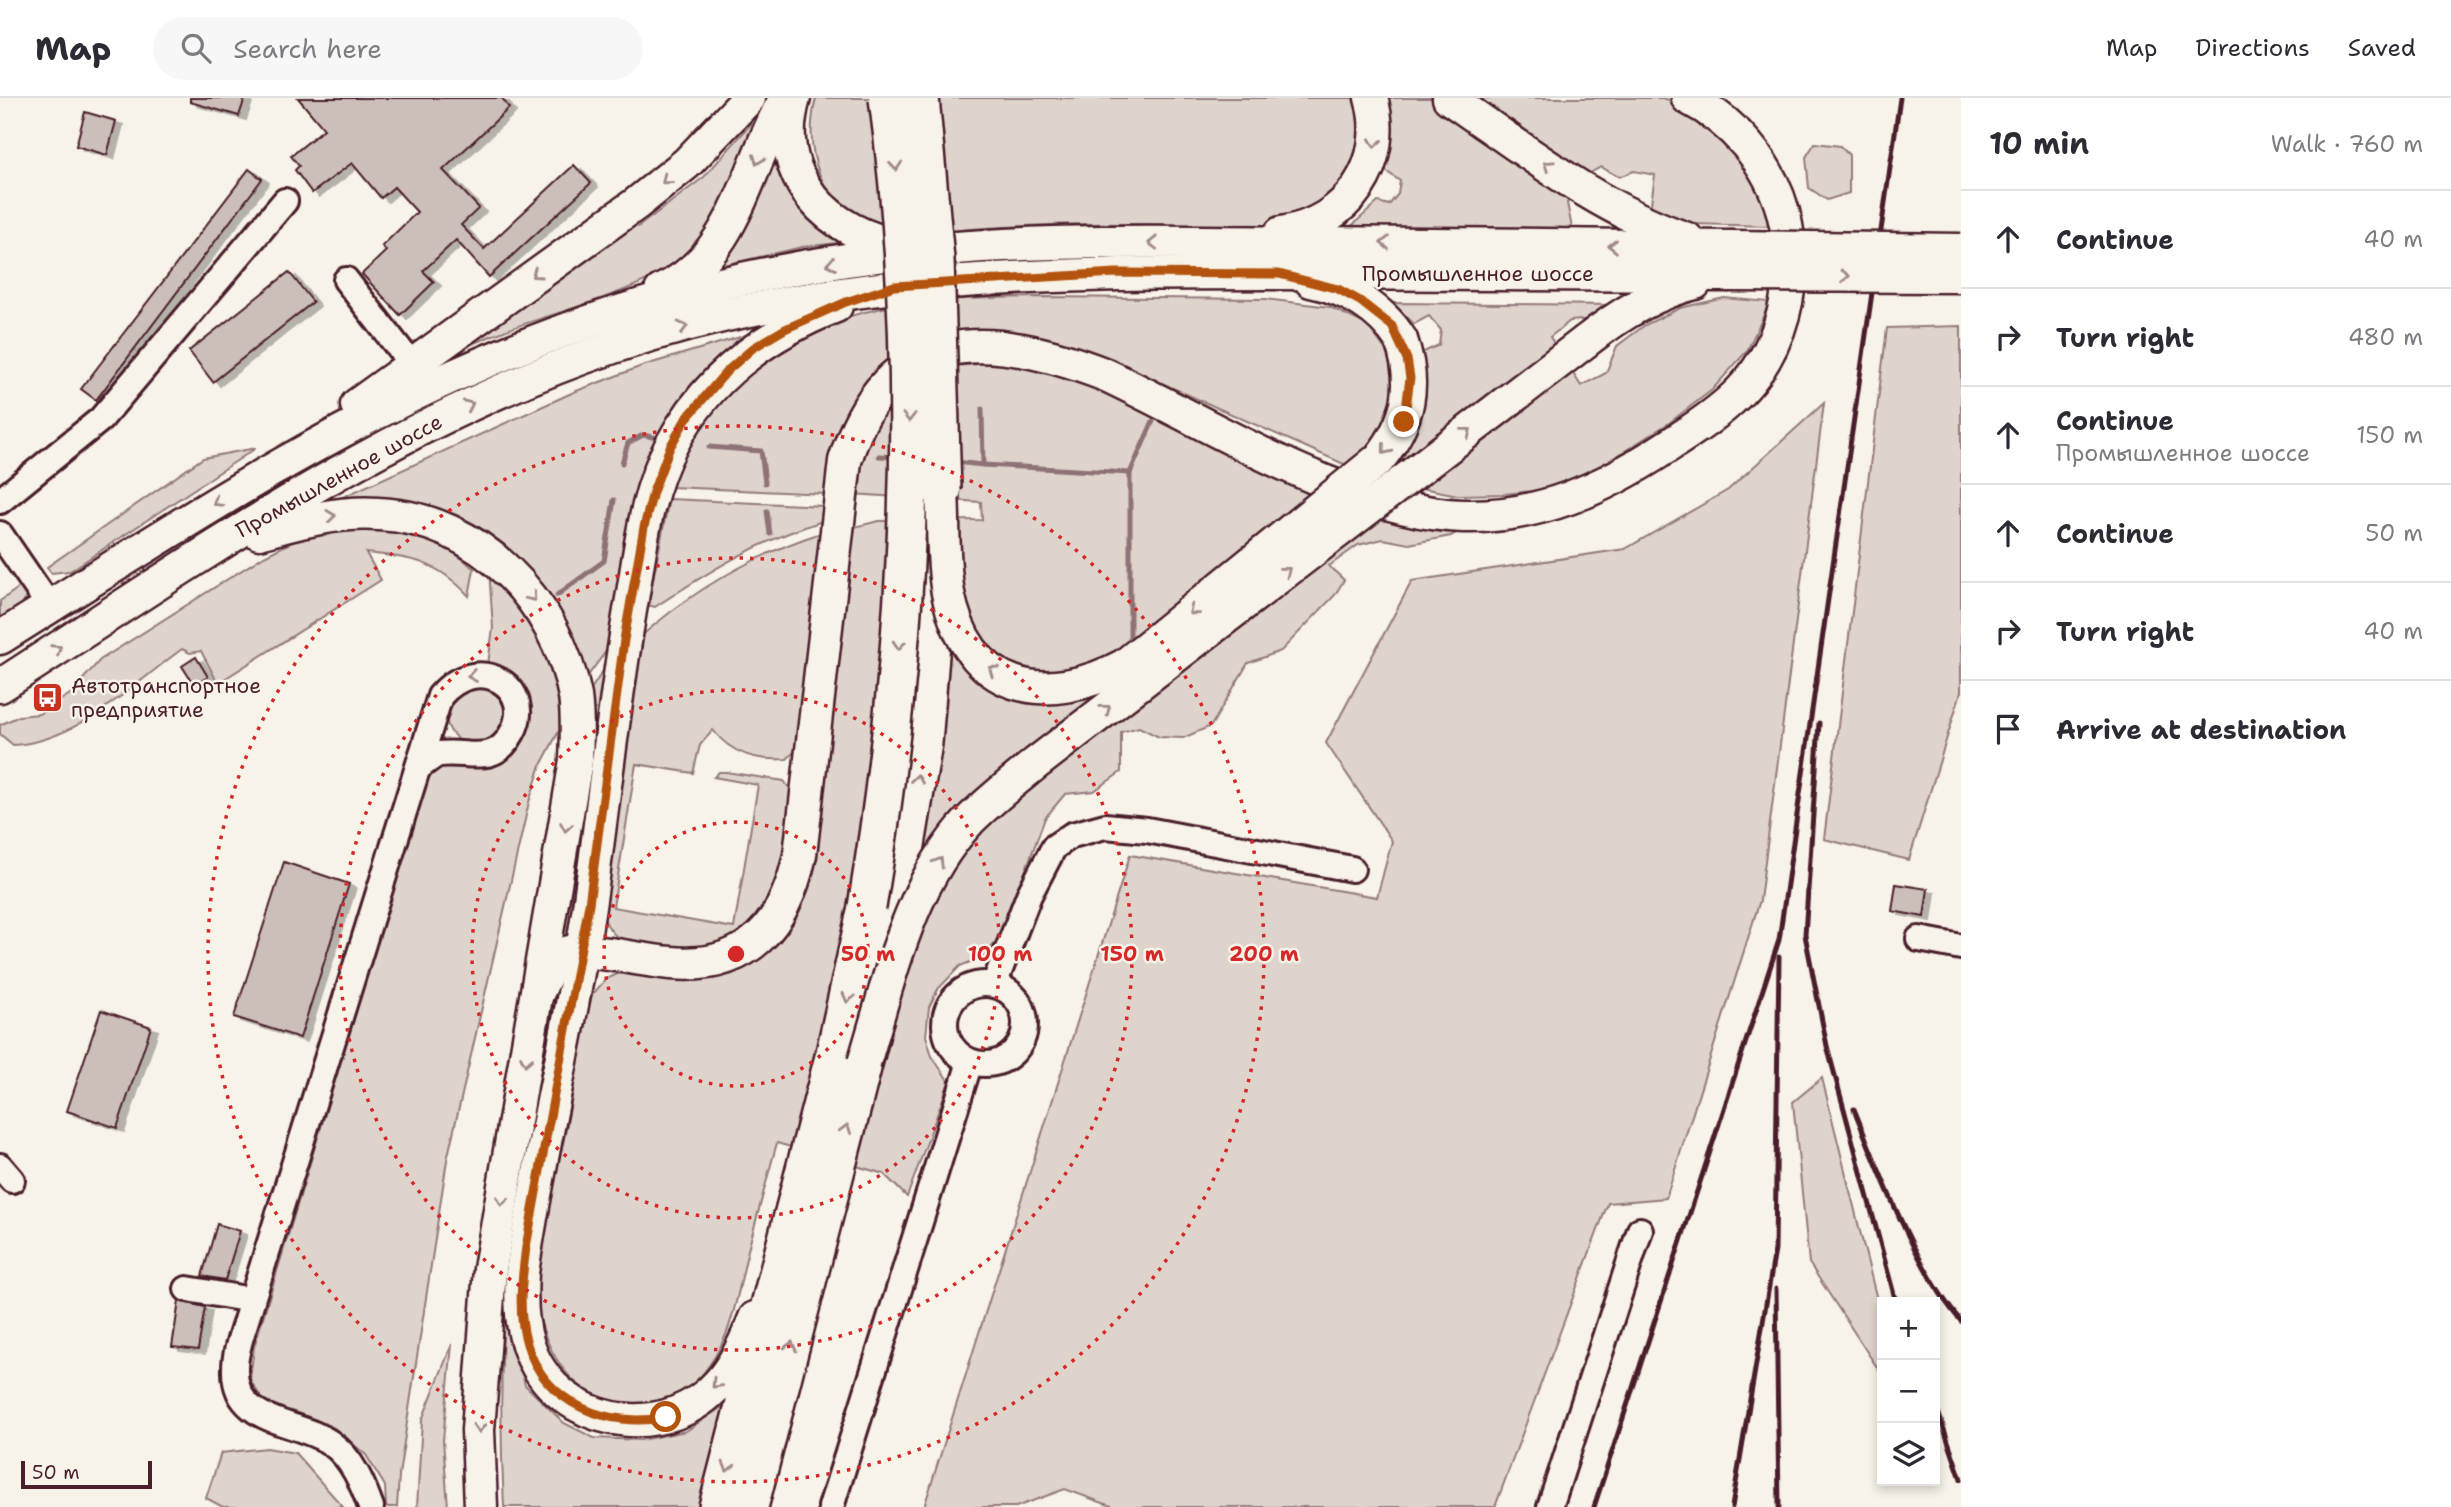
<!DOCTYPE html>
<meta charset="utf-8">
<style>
:root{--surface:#fff;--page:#f7f7f7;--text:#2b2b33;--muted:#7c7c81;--line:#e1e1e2}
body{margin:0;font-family:"Shantell Sans",sans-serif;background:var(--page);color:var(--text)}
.controls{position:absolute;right:21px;bottom:21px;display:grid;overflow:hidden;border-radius:0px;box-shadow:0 4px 10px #0003}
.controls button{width:63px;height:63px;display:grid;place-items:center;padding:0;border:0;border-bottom:2px solid var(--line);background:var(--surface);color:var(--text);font:35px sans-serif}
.scale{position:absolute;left:21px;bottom:18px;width:131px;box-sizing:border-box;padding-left:7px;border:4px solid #4a1f2b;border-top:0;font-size:19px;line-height:24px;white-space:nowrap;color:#4a1f2b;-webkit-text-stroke:5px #f7f3e8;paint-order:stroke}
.stop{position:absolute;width:21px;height:21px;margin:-16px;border:5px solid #b45309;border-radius:50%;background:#fff}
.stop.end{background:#b45309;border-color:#fff;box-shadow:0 2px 7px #0008}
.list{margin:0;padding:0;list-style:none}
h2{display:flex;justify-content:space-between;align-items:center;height:91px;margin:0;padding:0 28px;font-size:30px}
h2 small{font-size:23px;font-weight:400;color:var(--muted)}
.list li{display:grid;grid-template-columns:46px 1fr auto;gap:21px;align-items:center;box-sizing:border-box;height:98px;padding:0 28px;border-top:2px solid var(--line)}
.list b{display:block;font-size:26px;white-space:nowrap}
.list p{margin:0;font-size:23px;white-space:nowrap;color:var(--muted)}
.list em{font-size:23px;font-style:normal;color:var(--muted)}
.icon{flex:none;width:38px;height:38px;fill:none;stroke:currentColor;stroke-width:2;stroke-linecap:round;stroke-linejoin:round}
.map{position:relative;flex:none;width:1961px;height:1409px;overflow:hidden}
header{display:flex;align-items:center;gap:42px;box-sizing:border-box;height:98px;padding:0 35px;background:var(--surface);border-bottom:2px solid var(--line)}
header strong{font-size:33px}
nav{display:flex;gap:38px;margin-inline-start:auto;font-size:24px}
.search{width:490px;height:63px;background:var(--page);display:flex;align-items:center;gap:18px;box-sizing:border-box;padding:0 24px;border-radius:38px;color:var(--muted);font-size:26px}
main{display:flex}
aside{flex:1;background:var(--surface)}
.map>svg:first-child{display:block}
</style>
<header>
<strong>Map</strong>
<div class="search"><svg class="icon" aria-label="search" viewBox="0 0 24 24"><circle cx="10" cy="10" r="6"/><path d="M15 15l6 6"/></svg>Search here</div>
<nav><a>Map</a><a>Directions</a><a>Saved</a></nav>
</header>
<main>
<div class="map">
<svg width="1961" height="1409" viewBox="0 0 1961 1409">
<defs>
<filter id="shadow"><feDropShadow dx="7" dy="4" stdDeviation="0" flood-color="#0004"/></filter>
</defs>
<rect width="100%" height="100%" fill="#f7f3e8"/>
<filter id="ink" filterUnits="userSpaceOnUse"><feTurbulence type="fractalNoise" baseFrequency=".0143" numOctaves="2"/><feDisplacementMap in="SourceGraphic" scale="14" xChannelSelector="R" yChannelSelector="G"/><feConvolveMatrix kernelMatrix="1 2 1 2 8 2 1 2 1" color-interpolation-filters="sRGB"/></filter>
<g filter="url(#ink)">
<g fill="#ded4cc" stroke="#947a7c" stroke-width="2">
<path d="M774,0C752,50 731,104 697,147C664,189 554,214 504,233C485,240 467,248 449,256L632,124L638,129L704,79Z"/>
<path d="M816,0H1662L1683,6L1747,62L1772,128L1691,126L1650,113L1655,77L1634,73L1619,79L1601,69L1592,74L1567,105L1573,135L1348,131L1378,104L1389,107L1398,96L1400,83L1383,71L1343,85L1295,127C1224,132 1153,124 1083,126C1046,127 1008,128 971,131C947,133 921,138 897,134C828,123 800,64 816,0Z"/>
<polygon points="781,26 846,144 802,149 712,170"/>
<polygon points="1815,45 1840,48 1849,57 1849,95 1827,102 1809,90 1806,59"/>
<path d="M1040,199L1265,201L1330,209L1367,227L1385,251L1391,269L1439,247L1441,232L1429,218L1414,226L1393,205L1618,207L1593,221L1570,223L1550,239L1581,288L1606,275L1617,248L1645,227L1680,210L1724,200L1770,204L1747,253L1712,292L1669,325L1590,375L1540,392L1504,396L1458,397L1380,382L1085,251L1031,238L984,234L921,251L827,396L671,389C678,371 684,352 694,335C730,278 799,230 865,214C921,200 982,200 1040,199Z"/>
<polygon points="1961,228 1961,594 1909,762 1824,741 1887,230"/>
<polygon points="757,234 701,282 609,549 584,583 525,470 325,407 574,294 642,268"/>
<path d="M1009,263L1050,271L1463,431L1451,438L1409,446L1383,441L1358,447L1329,468L1344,482L1335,497L1281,553L1248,565L1211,628L1183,640L1159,639L1139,629L1121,634V674L1094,693L1065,696L1045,720L1002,836L983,859L960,868L938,891L929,909L926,938L932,958L949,984L907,1099L884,1076L777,1045C767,1080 758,1116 748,1152C741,1180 736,1213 725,1239C701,1294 651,1329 595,1298C556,1277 539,1234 535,1192C531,1148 554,1085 564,1041C573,1000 578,957 585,916L592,897L606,881L620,875L696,880L789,823L846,431L879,423L982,422L981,404L851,396L852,380L884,303L955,268Z"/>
<polygon points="1824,305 1760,802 1666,1100 1608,1105 1495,1409 1114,1409 1065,1391 1016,1409 924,1409 1130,757 1377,799 1392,743 1326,645 1412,483 1625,451 1728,392"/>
<polygon points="256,350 70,473 51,475 47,469 203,360"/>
<path d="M669,401L824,408L823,423C758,443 711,472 655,509L648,507Z"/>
<path d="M373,428C411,435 446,443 474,471L469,498C437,463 411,459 366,455L381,482L218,585L201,553L190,555L182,551C131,588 78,643 13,647L0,636V627L19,618L39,616L70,596L100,562L264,458L294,443L339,431Z"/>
<path d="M821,435L797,651L787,661C758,663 732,657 713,632L700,647L693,675L636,666L613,809L734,830L758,687L714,679L719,674H726L784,683L790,691L792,702C788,739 784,783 763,816C738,856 665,859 625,844C612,838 604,823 600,810L639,540C693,492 753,457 821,435Z"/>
<polygon points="489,471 532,522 557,583 560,631 541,667 529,704 447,1062 399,1377 397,1409 386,1409 385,1388 366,1357 334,1330 264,1304 250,1282 254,1249 427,681 438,669 496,668 517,648 527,624 488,566 493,530"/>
<path d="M24,486C32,505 14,513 0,522V503Z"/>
<polygon points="607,567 598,633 593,647 589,594"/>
<circle cx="476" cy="617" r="30"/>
<polygon points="1822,980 1882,1222 1882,1277 1809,1165 1793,1004"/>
<path d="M515,1089L522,1090L511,1235L525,1287L564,1325L594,1340L641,1342L686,1333L725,1307L698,1409H504C498,1297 502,1201 515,1089Z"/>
<polygon points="452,1246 443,1342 448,1409 417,1409 422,1322"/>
<polygon points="267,1350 295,1355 343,1409 223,1409 206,1400 221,1355"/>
</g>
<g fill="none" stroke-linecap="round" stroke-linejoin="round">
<g stroke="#8e7275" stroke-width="5">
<polyline points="982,311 983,367 1130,375"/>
<polyline points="709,349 761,353 765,385"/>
<polyline points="879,358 896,359"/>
<polyline points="955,364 983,367"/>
<polyline points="622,365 628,345 643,337 653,339"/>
<polyline points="767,413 770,436"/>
<polyline points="557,497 604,463 614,402"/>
<polyline points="1130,550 1130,375 1153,323"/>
</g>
</g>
<g fill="#ccbfb9" stroke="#4a1f2b" stroke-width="2" filter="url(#shadow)">
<polygon points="190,0 245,0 239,18 190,4"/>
<polygon points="298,0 502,0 509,10 443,72 479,110 461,127 484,151 574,67 591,85 489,179 456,142 423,173 434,184 400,217 362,176 386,153 382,148 417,114 394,89 381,100 352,65 312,95 295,72 299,68 291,58 324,31"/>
<polygon points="85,14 116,23 107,57 76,48"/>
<polygon points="249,71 262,81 96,302 81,291"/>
<polygon points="289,174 313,204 213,284 189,253"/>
<polygon points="196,559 208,579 194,587 182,568"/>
<polygon points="284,764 349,786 300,940 234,919"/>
<polygon points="1896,786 1928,791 1924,819 1892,813"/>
<polygon points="101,912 151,929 117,1030 67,1013"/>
<polygon points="217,1126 240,1133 225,1182 202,1178"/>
<polygon points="179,1203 205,1209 198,1252 172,1249"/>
</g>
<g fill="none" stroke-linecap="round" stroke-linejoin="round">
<defs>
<g id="minor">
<polyline points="346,182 412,267"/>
<polyline points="0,403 101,321 285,103"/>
<polyline points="0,436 50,509"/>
<polyline points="1919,841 1961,849"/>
<circle cx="985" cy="926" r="40"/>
<polyline points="994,887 1029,797 1054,749 1072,737 1105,728 1147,732 1352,771"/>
<polyline points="0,1068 12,1082"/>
<polyline points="187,1191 252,1202"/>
<path d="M371,1409C363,1387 352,1360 332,1346C298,1321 233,1328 235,1270C235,1249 247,1223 252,1202L440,598C479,552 537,591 512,635C494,669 468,652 440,656C433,657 424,666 418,670"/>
<polyline points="831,1409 970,964"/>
<polyline points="1550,1409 1640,1132"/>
</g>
<g id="major">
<path d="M794,0C771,79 829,137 903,148"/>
<path d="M1449,0C1525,52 1599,111 1687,141"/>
<path d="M1281,135C1347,126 1390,65 1371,0"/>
<path d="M1311,183C1347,190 1382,211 1401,242"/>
<path d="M661,193C739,156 746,67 786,0"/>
<path d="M1586,243C1619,217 1654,195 1695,185"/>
<polyline points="357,307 636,106 687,65 749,0"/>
<path d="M259,435C299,424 338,413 379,416C479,421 557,503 575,598C578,619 577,641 576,662L490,1171L478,1332L481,1409"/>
<path d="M0,540C168,435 325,329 509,254C646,197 796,163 943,151C1065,141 1188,144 1309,145C1449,146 1590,147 1730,149"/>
<path d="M0,588C197,461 391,323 616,248C826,177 1050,175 1269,175C1422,176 1574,176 1727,177"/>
<path d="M537,896L550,868L569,854C603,852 638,862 671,865C748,872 785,827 800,757L845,363C887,225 990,232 1106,277C1211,326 1348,414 1463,418C1539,420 1604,390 1665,350C1688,335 1710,321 1730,303C1783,256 1801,182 1783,114C1769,64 1733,23 1688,0"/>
<path d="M755,1220C746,1243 735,1267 719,1285C670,1341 576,1332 538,1269C521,1241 520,1207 522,1175C540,1050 572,927 590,802C604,700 615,597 633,495C641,445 647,392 672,346C708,278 766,236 836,208"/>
</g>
<g id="highway">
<polyline points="887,861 923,645 938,457"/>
<polyline points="718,1409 835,955 867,809"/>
<polyline points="749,1409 872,931"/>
</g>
</defs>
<use href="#minor" stroke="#4a1f2b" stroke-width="30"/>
<use href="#major" stroke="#4a1f2b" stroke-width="37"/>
<use href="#highway" stroke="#4a1f2b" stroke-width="42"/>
<use href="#minor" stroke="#f7f3e8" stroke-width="24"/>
<use href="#major" stroke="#f7f3e8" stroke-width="32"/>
<use href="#highway" stroke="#f7f3e8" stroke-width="37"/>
<g stroke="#4a1f2b" stroke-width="5">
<polyline points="1819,625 1805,837 1827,948 1896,1204"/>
<path d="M1854,1011C1879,1073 1918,1175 1961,1223"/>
<polyline points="1776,1191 1779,1409"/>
<polyline points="1935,1305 1961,1381"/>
<polyline points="1594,1409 1779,842 1900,0"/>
<polyline points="1732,1409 1775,1152 1779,859"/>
</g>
<defs>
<g id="major-bridge">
<polyline points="1730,149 1961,152"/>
<polyline points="1727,177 1961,178"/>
<path d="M942,393C944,426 942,462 948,495C968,594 1045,610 1125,567L1379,361C1409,324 1417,287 1401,242"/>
<path d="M864,965C890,881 908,788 970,722C990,702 1013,684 1035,666L1586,243"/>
</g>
<g id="highway-bridge">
<polyline points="920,0 935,161 942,393"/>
<path d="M867,809C911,542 924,269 888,0"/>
</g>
</defs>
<use href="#major-bridge" stroke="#4a1f2b" stroke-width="37" stroke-linecap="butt"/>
<use href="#highway-bridge" stroke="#4a1f2b" stroke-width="42" stroke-linecap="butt"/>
<use href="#major-bridge" stroke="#f7f3e8" stroke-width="32"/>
<use href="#highway-bridge" stroke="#f7f3e8" stroke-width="37"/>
</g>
<defs><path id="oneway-chevron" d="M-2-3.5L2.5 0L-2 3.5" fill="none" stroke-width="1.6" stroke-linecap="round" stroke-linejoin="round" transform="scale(1.75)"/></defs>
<g stroke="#a0898a">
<use href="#oneway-chevron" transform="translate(1375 45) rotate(98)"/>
<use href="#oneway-chevron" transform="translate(758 62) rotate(110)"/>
<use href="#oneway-chevron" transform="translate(1548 67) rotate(-146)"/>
<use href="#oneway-chevron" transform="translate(896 68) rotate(84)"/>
<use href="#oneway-chevron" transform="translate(666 82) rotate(141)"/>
<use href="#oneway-chevron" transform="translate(1153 145) rotate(179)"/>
<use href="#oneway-chevron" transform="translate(1385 145) rotate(-179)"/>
<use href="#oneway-chevron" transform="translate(1613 148) rotate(-179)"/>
<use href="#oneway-chevron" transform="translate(831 166) rotate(170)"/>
<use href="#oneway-chevron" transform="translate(536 176) rotate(145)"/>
<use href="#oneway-chevron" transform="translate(1845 178)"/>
<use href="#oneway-chevron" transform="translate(683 229) rotate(-15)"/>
<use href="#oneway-chevron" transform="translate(469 307) rotate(-25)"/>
<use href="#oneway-chevron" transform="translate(909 319) rotate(90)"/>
<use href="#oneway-chevron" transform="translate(1467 334) rotate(-38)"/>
<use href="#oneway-chevron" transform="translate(1386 352) rotate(129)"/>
<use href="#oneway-chevron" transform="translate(217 404) rotate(148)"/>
<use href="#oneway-chevron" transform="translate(331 418) rotate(-7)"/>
<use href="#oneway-chevron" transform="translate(1286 473) rotate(-38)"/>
<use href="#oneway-chevron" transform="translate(532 499) rotate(50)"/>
<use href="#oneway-chevron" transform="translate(1193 513) rotate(141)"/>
<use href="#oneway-chevron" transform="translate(899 547) rotate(94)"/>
<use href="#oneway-chevron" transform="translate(57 551) rotate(-33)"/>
<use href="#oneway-chevron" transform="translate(993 572) rotate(-143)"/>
<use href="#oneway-chevron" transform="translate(472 578) rotate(170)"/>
<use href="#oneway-chevron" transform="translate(1106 611) rotate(-38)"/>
<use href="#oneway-chevron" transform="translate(917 681) rotate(-82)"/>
<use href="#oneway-chevron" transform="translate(566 729) rotate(99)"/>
<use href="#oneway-chevron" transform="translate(939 764) rotate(-58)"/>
<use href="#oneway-chevron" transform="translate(848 900) rotate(104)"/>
<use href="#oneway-chevron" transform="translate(526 963) rotate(100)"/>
<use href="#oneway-chevron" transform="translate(846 1031) rotate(-75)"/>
<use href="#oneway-chevron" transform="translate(502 1103) rotate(100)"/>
<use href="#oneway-chevron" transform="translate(791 1248) rotate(-76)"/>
<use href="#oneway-chevron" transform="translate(716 1286) rotate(134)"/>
<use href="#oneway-chevron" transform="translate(479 1330) rotate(91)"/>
<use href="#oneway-chevron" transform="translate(728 1369) rotate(105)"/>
</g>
</g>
<g fill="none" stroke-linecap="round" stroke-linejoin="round" filter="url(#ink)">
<path stroke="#b45309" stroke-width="9" d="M666,1319C608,1331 545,1306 527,1246C517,1214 522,1181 526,1149L589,806L624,542L644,429L653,394L670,349L686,321L727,273L753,250L785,231L846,204L894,188L1116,175L1279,176L1338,191L1360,203L1392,228L1407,261L1410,280L1404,324"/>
</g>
<g fill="none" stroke="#d62828" stroke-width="3.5" stroke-dasharray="3.5 7">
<circle cx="736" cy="856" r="132"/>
<circle cx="736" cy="856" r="264"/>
<circle cx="736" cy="856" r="396"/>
<circle cx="736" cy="856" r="528"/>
</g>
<defs>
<symbol id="bus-square" viewBox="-11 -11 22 22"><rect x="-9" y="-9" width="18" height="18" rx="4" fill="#c8321e" stroke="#f7f3e8"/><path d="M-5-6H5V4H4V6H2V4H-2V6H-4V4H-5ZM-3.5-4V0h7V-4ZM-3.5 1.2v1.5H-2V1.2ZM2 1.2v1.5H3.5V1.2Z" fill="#fff"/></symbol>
</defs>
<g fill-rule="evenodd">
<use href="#bus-square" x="30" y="582" width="35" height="35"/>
</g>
<g text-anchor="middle" stroke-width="5" stroke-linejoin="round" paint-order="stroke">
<g font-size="21" fill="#4a1f2b" stroke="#f7f3e8">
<text x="1478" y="183">Промышленное шоссе</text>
<text transform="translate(339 378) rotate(-29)" y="7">Промышленное шоссе</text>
</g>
<g font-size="21" fill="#4a1f2b" stroke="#f7f3e8" text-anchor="start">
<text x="71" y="595">Автотранспортное<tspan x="71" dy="24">предприятие</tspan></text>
</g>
</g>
<circle cx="736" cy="856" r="10" fill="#d62828" stroke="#f7f3e8" stroke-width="3.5"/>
<g font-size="21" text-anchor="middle" font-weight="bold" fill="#d62828" stroke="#f7f3e8" stroke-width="5" stroke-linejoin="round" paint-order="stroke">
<text x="868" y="863">50 m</text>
<text x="1000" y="863">100 m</text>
<text x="1132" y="863">150 m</text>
<text x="1264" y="863">200 m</text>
</g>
</svg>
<div class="controls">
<button>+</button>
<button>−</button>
<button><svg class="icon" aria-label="layers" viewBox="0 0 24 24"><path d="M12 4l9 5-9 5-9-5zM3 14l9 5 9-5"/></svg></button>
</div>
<div class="scale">50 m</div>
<div class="stop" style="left:666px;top:1319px"></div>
<div class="stop end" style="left:1404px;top:324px"></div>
</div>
<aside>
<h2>10 min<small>Walk · 760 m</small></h2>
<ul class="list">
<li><svg class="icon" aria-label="ahead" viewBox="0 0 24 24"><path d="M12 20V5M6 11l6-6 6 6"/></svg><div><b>Continue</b></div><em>40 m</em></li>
<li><svg class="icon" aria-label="right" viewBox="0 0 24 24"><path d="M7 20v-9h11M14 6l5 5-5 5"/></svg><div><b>Turn right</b></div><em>480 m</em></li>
<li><svg class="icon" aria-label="ahead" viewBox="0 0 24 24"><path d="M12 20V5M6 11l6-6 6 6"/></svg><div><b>Continue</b><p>Промышленное шоссе</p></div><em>150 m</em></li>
<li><svg class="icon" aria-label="ahead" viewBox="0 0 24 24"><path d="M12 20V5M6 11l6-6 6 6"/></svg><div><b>Continue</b></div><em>50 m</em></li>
<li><svg class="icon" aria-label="right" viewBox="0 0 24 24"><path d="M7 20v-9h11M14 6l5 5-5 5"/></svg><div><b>Turn right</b></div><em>40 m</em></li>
<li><svg class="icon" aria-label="arrive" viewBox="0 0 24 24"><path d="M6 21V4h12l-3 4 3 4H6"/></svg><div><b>Arrive at destination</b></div></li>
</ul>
</aside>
</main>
